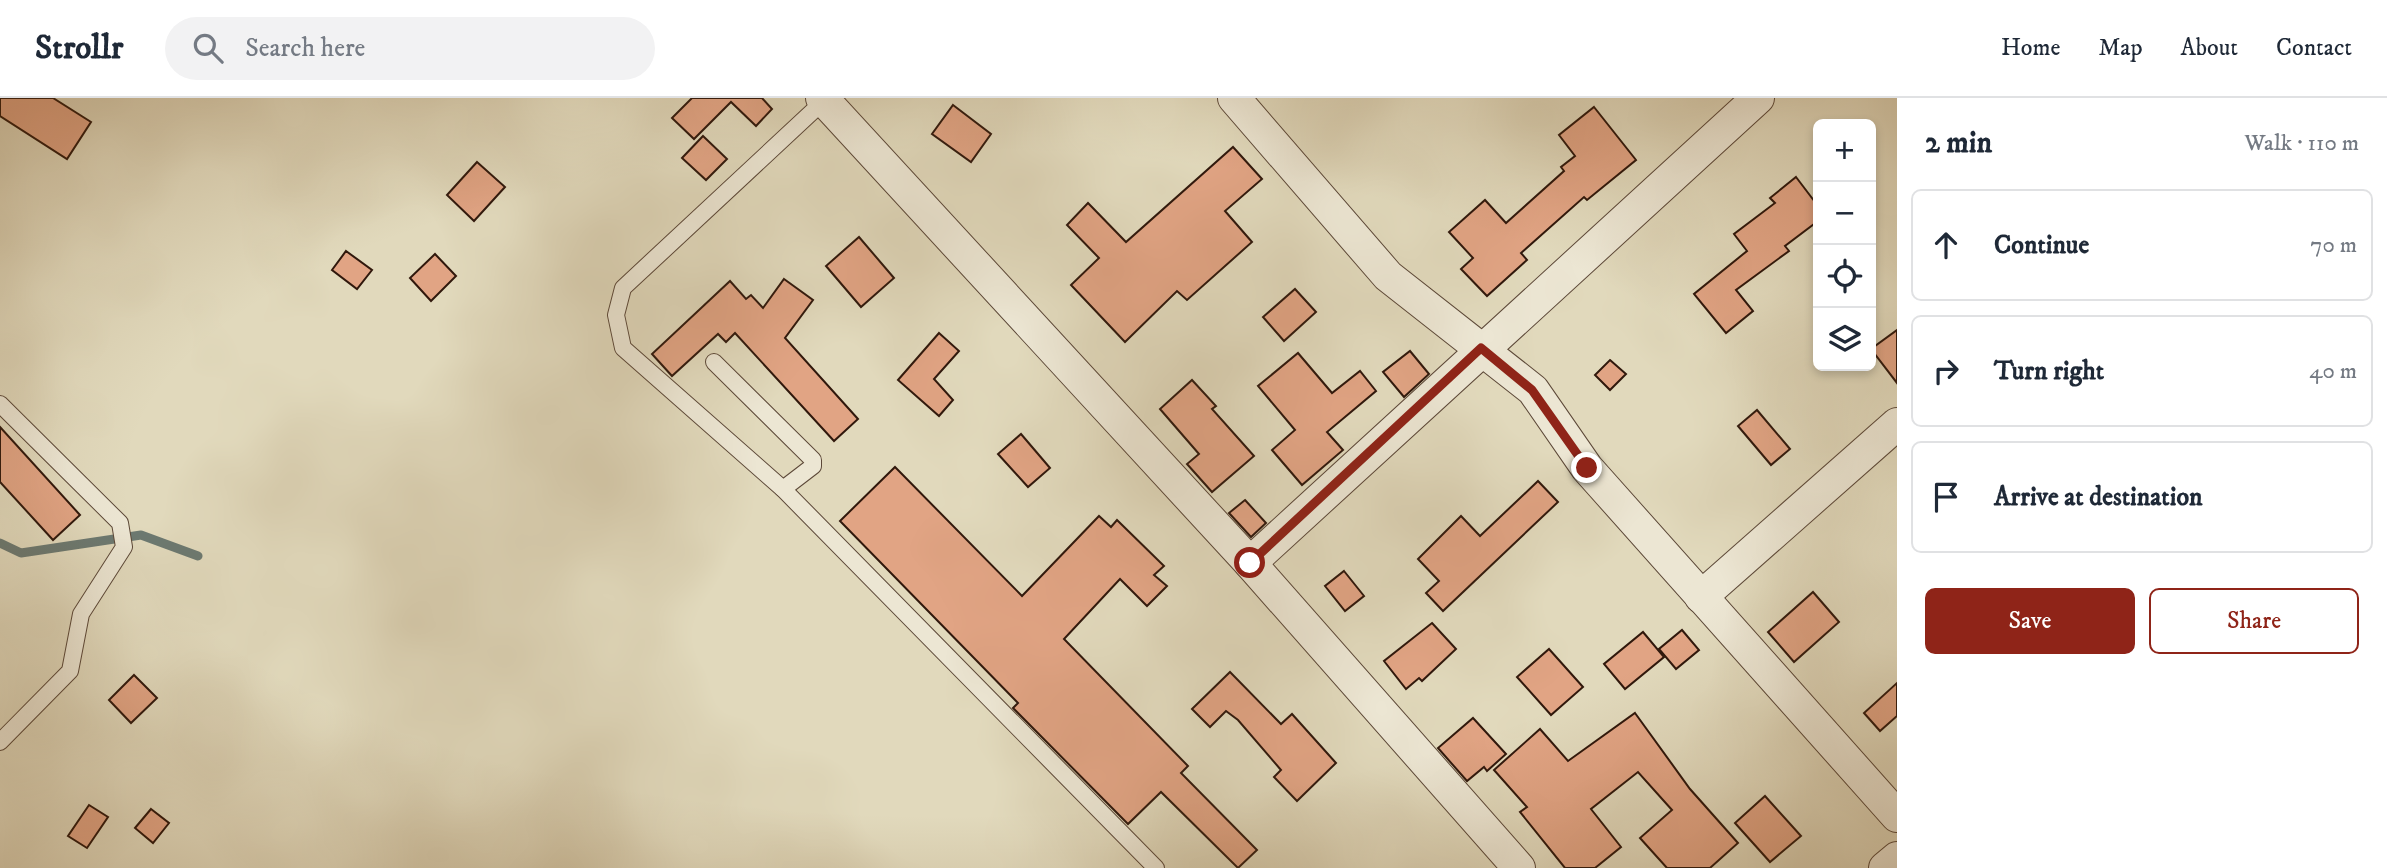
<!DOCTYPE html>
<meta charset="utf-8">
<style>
:root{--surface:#fff;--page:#f2f2f3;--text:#1f2937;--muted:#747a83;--line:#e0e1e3;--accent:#8f2418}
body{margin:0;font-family:"IM FELL DW Pica",serif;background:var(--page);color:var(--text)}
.controls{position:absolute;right:21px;top:21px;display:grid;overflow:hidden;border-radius:10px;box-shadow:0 4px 10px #0003}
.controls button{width:63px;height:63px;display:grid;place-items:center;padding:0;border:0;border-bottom:2px solid var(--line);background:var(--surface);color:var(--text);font:35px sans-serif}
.stop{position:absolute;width:21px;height:21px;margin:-16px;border:5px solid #8f2418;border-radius:50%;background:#fff}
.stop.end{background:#8f2418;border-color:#fff;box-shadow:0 2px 7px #0008}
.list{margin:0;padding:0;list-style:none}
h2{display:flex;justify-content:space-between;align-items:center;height:91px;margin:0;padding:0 28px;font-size:30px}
h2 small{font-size:23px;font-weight:400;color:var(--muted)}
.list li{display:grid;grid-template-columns:46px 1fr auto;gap:21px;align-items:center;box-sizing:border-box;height:112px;margin:0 14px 14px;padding:0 14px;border:2px solid var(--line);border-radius:10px}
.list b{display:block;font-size:26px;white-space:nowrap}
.list em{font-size:23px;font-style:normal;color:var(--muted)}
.actions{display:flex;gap:14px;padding:21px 28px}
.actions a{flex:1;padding:16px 0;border:2px solid var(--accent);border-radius:10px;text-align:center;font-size:24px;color:var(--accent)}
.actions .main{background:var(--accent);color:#fff}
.icon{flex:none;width:38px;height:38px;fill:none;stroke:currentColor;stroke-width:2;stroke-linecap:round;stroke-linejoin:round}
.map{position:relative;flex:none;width:1897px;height:770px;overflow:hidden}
header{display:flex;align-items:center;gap:42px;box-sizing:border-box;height:98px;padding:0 35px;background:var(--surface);border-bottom:2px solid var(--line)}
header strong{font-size:33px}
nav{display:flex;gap:38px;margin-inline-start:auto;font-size:24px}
.search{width:490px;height:63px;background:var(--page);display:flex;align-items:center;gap:18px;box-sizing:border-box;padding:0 24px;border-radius:38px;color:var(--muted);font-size:26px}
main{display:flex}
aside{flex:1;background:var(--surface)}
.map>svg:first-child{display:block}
</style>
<header>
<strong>Strollr</strong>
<div class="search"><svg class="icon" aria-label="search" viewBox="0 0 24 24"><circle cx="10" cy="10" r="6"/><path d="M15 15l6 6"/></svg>Search here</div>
<nav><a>Home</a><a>Map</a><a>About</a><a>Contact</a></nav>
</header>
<main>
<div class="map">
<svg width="1897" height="770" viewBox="0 0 1897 770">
<rect width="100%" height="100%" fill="#e1d9bc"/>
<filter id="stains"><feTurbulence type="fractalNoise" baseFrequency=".00286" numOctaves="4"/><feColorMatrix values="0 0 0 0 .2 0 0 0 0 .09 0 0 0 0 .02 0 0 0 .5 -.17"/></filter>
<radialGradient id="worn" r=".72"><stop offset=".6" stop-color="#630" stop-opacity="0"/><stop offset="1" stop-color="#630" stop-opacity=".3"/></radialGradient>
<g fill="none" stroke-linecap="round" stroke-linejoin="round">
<polyline stroke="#6c7971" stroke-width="9" points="0,445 21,455 141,437 198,458"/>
</g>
<g fill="#e1a484" stroke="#30180c" stroke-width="2">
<polygon points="0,0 53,0 91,24 67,61 0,18"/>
<polygon points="692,0 762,0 772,11 756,28 731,4 694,41 672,20"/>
<polygon points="953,7 991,36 971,64 932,36"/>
<polygon points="1594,9 1636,62 1587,102 1584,99 1521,155 1527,162 1487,198 1461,171 1473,160 1449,134 1485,102 1506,125 1564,73 1561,69 1575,58 1559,37"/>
<polygon points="703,38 727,61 706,82 682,60"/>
<polygon points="1233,49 1262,81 1225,113 1252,144 1187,202 1177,193 1125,244 1071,187 1099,160 1067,127 1088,105 1126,144"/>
<polygon points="477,64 505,89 474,123 447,97"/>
<polygon points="1796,79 1818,108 1818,123 1785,148 1789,153 1736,192 1753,213 1726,235 1694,196 1747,153 1734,136 1775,105 1770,100"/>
<polygon points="859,139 894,180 861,209 826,168"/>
<polygon points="346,153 372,172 357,191 332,172"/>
<polygon points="435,156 456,178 431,203 410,180"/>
<polygon points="784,181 813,202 785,240 858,321 834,343 735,235 726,244 718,236 672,278 652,256 730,183 746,201 751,197 763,210"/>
<polygon points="1295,191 1316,214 1284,243 1263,219"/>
<polygon points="1897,232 1897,285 1871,251"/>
<polygon points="939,235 959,253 934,281 953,302 939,318 898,282"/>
<polygon points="1410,253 1429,276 1404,299 1383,274"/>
<polygon points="1298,255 1332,295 1360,273 1376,293 1327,334 1343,352 1302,387 1272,352 1295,332 1258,288"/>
<polygon points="1610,262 1626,276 1610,292 1595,277"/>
<polygon points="1192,282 1216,308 1212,311 1254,358 1212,394 1187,366 1199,356 1160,311"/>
<polygon points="1757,312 1790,351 1771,367 1738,328"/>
<polygon points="0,329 80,417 53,442 0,384"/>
<polygon points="1021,336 1050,370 1028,389 998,356"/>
<polygon points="895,369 1022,498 1099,418 1111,429 1117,422 1164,468 1154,477 1167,488 1147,508 1120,481 1064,541 1188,668 1181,675 1257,752 1238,770 1161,694 1128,726 1013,610 1018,605 840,423"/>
<polygon points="1538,383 1558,404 1443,513 1426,495 1439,483 1418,461 1461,418 1480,438"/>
<polygon points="1245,402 1266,425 1251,439 1229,415"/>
<polygon points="1344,473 1364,498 1345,513 1325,488"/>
<polygon points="1813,494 1839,524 1794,564 1768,534"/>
<polygon points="1432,525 1456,551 1422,583 1419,580 1406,591 1384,563"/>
<polygon points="1682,532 1699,552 1676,571 1659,551"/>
<polygon points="1643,534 1664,559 1625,591 1604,566"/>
<polygon points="1549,551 1583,589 1551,617 1517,579"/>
<polygon points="1230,574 1281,626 1292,616 1336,665 1297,703 1274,679 1281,672 1238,622 1226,613 1210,629 1192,611"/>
<polygon points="134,577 157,600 131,625 109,602"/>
<polygon points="1897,585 1897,618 1880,633 1864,615"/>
<polygon points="1635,615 1690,691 1738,745 1710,770 1667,770 1640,740 1672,712 1638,674 1591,711 1621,749 1595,770 1565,770 1520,714 1527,709 1494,672 1540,631 1568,663"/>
<polygon points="1473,620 1506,656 1487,673 1484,669 1467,683 1438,650"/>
<polygon points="1765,698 1801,738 1770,764 1735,725"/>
<polygon points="89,707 108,719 87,750 68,738"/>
<polygon points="151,711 169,725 153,745 135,730"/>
</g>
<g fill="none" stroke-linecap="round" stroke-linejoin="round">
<defs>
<g id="lane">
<polyline points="827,0 623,190 616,217 623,250 783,391 1156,770"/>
<polyline points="714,264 813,362 813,368 783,391"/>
<polyline points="0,306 120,425 124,449 81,516 70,573 0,644"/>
</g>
<g id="street">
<polyline points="822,0 1250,465 1519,770"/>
<polyline points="1234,0 1388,178 1533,292 1587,370 1897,718"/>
<polyline points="1250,465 1758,0"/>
<polyline points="1701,499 1897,326"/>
<polyline points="1885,770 1897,760"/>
</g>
</defs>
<use href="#lane" stroke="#5c4838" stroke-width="18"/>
<use href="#street" stroke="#5c4838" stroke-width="34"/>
<use href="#lane" stroke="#ece6d3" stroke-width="16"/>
<use href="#street" stroke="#ece6d3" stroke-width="32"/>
</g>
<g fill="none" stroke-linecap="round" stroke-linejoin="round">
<polyline stroke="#8f2418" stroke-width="9" points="1250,465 1481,250 1532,292 1587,370"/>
</g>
<rect width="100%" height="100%" filter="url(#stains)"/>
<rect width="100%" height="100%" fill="url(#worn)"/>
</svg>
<div class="controls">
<button>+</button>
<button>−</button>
<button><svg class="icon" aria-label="locate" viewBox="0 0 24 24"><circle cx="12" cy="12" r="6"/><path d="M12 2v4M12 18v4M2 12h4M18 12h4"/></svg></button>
<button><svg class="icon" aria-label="layers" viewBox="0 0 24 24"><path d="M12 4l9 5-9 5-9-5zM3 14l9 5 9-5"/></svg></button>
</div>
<div class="stop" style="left:1250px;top:465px"></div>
<div class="stop end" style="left:1587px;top:370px"></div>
</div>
<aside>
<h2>2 min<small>Walk · 110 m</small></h2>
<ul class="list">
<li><svg class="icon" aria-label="ahead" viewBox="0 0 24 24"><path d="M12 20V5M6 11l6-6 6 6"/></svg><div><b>Continue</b></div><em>70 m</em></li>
<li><svg class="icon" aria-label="right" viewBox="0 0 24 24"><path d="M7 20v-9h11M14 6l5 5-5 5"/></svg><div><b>Turn right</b></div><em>40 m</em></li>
<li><svg class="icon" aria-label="arrive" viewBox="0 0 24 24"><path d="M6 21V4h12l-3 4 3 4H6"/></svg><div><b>Arrive at destination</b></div></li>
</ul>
<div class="actions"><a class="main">Save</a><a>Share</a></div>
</aside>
</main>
